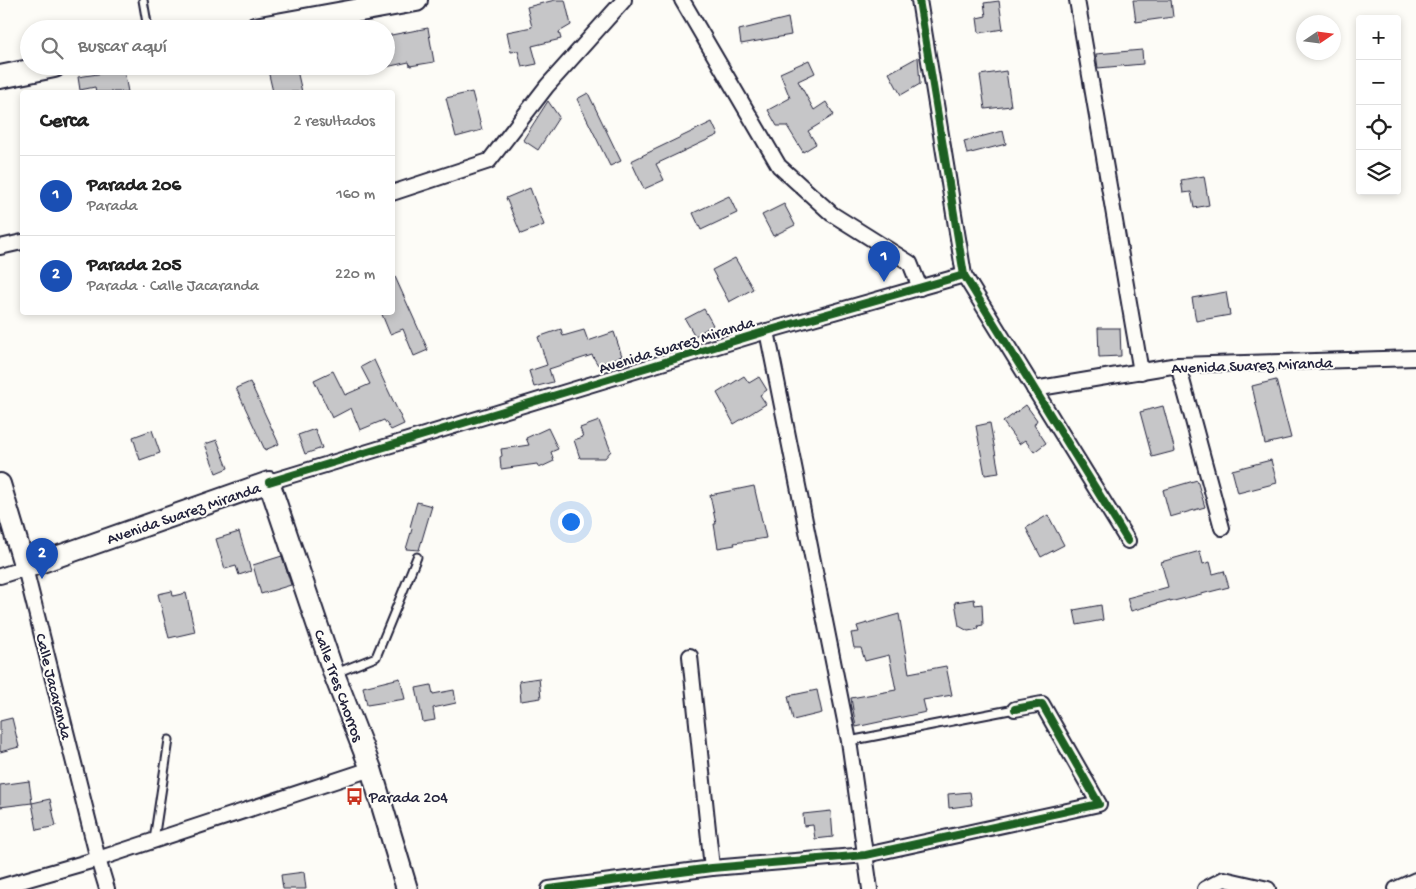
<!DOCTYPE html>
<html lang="es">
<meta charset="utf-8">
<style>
:root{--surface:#fff;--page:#f6f6f6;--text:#222;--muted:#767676;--line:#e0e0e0;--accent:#1a73e8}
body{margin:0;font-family:"Gochi Hand",sans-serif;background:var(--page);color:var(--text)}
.controls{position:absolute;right:15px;top:15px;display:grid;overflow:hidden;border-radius:5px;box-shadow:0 2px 8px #0003}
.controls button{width:45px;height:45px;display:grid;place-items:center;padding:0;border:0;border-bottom:1px solid var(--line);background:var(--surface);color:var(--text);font:25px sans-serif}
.compass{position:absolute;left:1296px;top:15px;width:45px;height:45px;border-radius:50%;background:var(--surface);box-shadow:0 2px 8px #0003;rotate:77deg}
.you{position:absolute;left:570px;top:521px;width:18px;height:18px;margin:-12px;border:4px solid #fff;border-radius:50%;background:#1a73e8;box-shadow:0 0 0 8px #1a73e833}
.badge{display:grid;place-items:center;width:32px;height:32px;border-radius:50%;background:var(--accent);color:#fff;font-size:16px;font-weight:700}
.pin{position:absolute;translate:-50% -41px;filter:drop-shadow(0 1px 2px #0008)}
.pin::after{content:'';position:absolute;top:26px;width:18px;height:15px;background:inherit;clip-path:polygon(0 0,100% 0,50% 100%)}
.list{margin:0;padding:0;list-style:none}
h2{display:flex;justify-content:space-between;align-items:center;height:65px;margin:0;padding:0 20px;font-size:21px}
h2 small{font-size:16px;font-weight:400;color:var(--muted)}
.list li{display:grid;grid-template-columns:32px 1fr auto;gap:15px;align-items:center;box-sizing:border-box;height:80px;padding:0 20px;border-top:1px solid var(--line)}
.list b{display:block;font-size:19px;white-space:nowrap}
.list p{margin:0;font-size:16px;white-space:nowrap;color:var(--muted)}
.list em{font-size:16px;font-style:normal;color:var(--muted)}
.icon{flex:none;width:28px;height:28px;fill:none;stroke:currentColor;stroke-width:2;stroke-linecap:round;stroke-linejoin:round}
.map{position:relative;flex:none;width:1416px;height:889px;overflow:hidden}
.search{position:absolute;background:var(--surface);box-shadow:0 2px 8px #0003;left:20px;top:20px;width:375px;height:55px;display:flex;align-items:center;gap:12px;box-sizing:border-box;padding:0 18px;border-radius:28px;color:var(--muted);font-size:19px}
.panel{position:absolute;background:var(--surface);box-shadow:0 2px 8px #0003;left:20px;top:90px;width:375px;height:225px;border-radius:5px}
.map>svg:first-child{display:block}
</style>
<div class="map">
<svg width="1416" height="889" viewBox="0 0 1416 889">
<rect width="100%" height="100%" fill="#fdfcf7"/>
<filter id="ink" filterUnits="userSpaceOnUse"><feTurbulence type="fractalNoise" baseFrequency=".02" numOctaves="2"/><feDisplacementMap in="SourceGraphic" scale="10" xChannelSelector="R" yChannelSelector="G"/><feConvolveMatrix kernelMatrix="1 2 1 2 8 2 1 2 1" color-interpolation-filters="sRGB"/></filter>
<g filter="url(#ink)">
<g fill="#c6c6c8" stroke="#22223b">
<polygon points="555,0 565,0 571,25 559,32 561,39 532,46 537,64 522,67 518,51 511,52 507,32 532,27 527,7"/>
<polygon points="1133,0 1171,0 1173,17 1136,22"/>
<polygon points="999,1 1003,29 979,33 977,18 986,16 984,3"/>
<polygon points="788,18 791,35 741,44 739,30"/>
<polygon points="428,28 434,62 410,66 409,62 386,67 386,36"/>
<polygon points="1142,50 1143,64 1098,68 1096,54"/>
<polygon points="918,57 920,84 901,95 889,73"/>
<polygon points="809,60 815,73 798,81 814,110 826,102 834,115 808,131 816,144 803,152 787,126 777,126 768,110 790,98 780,73"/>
<polygon points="267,66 296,66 302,92 273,92"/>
<polygon points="124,70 128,92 96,92 95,87 80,90 78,77"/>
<polygon points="1006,71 1011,106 985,109 980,75"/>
<polygon points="472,92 482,130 456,137 446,98"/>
<polygon points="588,93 621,161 610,166 577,99"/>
<polygon points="548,101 559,117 538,150 523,140"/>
<polygon points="712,122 718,135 656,164 664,180 644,189 631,161"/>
<polygon points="1003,131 1006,144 967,154 964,141"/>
<polygon points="1204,176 1209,205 1194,208 1191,192 1183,193 1181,180"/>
<polygon points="530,188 544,225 521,234 506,198"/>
<polygon points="729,196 737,213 701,230 693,213"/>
<polygon points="784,204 795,225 773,236 762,215"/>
<polygon points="735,258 753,289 729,302 712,270"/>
<polygon points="392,270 428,350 414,356 403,329 390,334 381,312 392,312"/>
<polygon points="1226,292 1230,315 1196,321 1192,298"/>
<polygon points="704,309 713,325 695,336 685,319"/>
<polygon points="1098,328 1120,328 1121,356 1099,357"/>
<polygon points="561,329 563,336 584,330 588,341 614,332 622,356 598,365 592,355 549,369 553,382 534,387 529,371 547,365 538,337"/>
<polygon points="374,360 404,424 391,430 384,420 360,430 351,408 332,418 314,380 333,371 345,395 370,384 361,367"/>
<polygon points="744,376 749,383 759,377 767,390 760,395 766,404 734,424 717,393"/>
<polygon points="1276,380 1291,438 1265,444 1252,386"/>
<polygon points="250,382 279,444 265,450 236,388"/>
<polygon points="1026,405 1037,420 1034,425 1046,443 1034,452 1025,440 1019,444 1003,422"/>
<polygon points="1163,406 1175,451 1152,457 1140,412"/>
<polygon points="599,421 611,451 605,458 580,458 574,440 583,437 580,428"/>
<polygon points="990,423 999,473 985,475 976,426"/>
<polygon points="548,428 558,449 551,452 554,461 539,468 537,464 501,469 500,457 502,456 501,449 529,445 526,438"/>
<polygon points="315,429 322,448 305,454 298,435"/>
<polygon points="152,430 160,453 140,460 133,437"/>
<polygon points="217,440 228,468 216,473 205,444"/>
<polygon points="1271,460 1277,483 1238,493 1232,470"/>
<polygon points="1197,480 1205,507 1170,517 1163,490"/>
<polygon points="754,486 766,538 734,543 735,545 718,548 714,524 716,524 710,495"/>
<polygon points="417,502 432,506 419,550 406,549 412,529 410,527"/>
<polygon points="1048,515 1064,545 1041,557 1026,528"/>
<polygon points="239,532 251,571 239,575 236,566 225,569 216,539"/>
<polygon points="1200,551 1203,564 1210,562 1213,574 1224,571 1229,587 1170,602 1170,600 1131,611 1127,598 1168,587 1161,562"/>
<polygon points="282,556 291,585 261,594 253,565"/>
<polygon points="172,591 173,596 186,593 195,632 169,638 158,594"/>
<polygon points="974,599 975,605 982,604 983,625 978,626 979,629 968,631 959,626 955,602"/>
<polygon points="1101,605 1103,620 1077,625 1074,610"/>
<polygon points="899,614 909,673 946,666 952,695 923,700 926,712 856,727 851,698 896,690 889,655 865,661 861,648 854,648 851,633 859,632 857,626"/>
<polygon points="400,678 405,699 367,705 363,687"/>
<polygon points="539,678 541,698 521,701 519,681"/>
<polygon points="431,685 433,694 454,690 456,703 433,708 435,720 423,722 416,688"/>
<polygon points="817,690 822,713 793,720 788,696"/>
<polygon points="12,718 19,747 0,752 0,721"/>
<polygon points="29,781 32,803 0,807 0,785"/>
<polygon points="970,792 972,805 949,808 948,794"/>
<polygon points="50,799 56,826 37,830 32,803"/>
<polygon points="831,811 833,837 815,839 813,825 804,826 803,814"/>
<polygon points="304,872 306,889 283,889 281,875"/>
</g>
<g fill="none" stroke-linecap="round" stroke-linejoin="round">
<defs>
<g id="service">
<polyline points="143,0 148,29"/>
<polyline points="336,673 376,657 417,557"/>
<polyline points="849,741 1015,709"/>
<polyline points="154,840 169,740"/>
</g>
<g id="minor">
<polyline points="682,0 779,166 832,214 910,263 920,288"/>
<polyline points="919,0 964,275 1128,541"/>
<polyline points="1077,0 1141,372"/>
<polyline points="392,193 489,161 547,86 624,0"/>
<polyline points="0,247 22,242"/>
<polyline points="767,331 849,741 870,889"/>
<polyline points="1178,365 1222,528"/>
<polyline points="1034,389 1178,365 1416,358"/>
<polyline points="269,482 767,331 964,275"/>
<polyline points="0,576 25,568 98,859 107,889"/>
<polyline points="690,656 712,868"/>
<polyline points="0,887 98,859 371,769"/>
<polyline points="549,889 712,868 866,855 1099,804 1042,704 1015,709"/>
<polyline points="1205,889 1224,879 1268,889"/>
<polyline points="1396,889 1416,880"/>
</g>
<polyline id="secondary" points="0,484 25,568 269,482 334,674 371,769 407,889"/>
<g id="primary">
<polyline points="255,29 416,0"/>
<polyline points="0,77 54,66"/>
</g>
</defs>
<use href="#service" stroke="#22223b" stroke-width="11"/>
<use href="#minor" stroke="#22223b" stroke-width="18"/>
<use href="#secondary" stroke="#22223b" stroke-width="24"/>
<use href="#primary" stroke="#22223b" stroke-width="26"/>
<use href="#service" stroke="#fdfcf7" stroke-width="7"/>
<use href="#minor" stroke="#fdfcf7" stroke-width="14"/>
<use href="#secondary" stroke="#fdfcf7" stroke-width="20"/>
<use href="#primary" stroke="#fdfcf7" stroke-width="22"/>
<defs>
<g id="cycleway">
<polyline points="919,0 964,275 1128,541"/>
<polyline points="269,482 767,331 964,275"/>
<polyline points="549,889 712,868 866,855 1099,804 1042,704 1015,709"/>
</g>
</defs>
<use href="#cycleway" stroke="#fdfcf7" stroke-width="11"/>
<use href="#cycleway" stroke="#1b5e20" stroke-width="8"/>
</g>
</g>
<defs>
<symbol id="bus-bare" viewBox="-9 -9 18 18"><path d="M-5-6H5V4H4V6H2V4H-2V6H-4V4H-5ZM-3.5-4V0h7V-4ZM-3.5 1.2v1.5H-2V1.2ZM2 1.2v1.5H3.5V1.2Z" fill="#c8321e" stroke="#fdfcf7" stroke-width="2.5" paint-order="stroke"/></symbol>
</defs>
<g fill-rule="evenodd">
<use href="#bus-bare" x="342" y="784" width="25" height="25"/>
</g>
<g text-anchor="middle" stroke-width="4" stroke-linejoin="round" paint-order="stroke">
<g font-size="16" fill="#22223b" stroke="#fdfcf7">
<text transform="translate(676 344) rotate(-17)" y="6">Avenida Suarez Miranda</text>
<text transform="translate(1252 364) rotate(-2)" y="6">Avenida Suarez Miranda</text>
<text transform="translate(183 512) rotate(-19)" y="6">Avenida Suarez Miranda</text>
<text transform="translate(340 685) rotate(70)" y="6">Calle Tres Chorros</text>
<text transform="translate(55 686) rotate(76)" y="6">Calle Jacaranda</text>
</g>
<g font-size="16" fill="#22223b" stroke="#fdfcf7" text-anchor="start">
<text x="369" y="802">Parada 204</text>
</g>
</g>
</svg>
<div class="controls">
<button>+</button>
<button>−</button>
<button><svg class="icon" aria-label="locate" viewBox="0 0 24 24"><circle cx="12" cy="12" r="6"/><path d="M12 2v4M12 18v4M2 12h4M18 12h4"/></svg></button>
<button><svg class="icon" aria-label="layers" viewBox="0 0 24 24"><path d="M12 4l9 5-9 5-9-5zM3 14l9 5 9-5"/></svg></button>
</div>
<svg class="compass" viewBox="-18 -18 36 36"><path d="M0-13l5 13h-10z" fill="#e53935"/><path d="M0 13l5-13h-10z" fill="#767676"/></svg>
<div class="you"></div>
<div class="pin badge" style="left:884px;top:282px;background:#1a4fb4">1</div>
<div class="pin badge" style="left:42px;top:579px;background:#1a4fb4">2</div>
<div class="search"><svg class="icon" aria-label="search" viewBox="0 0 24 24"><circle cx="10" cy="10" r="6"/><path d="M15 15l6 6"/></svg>Buscar aquí</div>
<section class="panel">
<h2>Cerca<small>2 resultados</small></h2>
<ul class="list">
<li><span class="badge" style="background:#1a4fb4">1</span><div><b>Parada 206</b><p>Parada</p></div><em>160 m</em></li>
<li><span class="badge" style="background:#1a4fb4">2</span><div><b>Parada 205</b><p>Parada · Calle Jacaranda</p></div><em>220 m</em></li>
</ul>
</section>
</div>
